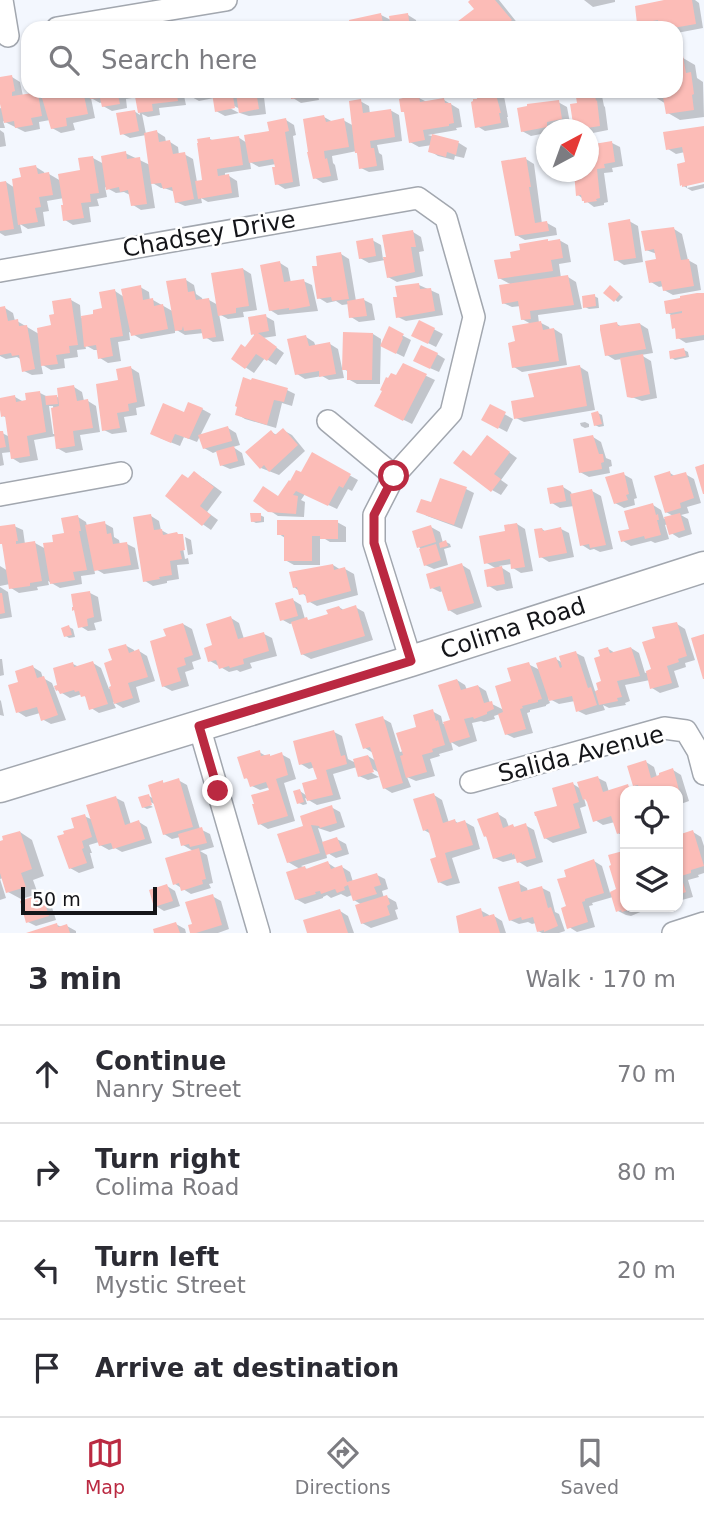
<!DOCTYPE html>
<meta charset="utf-8">
<style>
:root{--surface:#fff;--page:#f2f2f3;--text:#2b2b33;--muted:#7c7c81;--line:#e1e1e2;--accent:#ba2941}
body{margin:0;font-family:"DejaVu Sans",sans-serif;background:var(--page);color:var(--text)}
.controls{position:absolute;right:21px;bottom:21px;display:grid;overflow:hidden;border-radius:14px;box-shadow:0 2px 5px #0004}
.controls button{width:63px;height:63px;display:grid;place-items:center;padding:0;border:0;border-bottom:2px solid var(--line);background:var(--surface);color:var(--text);font:35px sans-serif}
.compass{position:absolute;left:536px;top:119px;width:63px;height:63px;border-radius:50%;background:var(--surface);box-shadow:0 2px 5px #0004;rotate:41deg}
.scale{position:absolute;left:21px;bottom:18px;width:136px;box-sizing:border-box;padding-left:7px;border:4px solid #141519;border-top:0;font-size:19px;line-height:24px;white-space:nowrap;color:#141519;-webkit-text-stroke:5px #fff;paint-order:stroke}
.stop{position:absolute;width:21px;height:21px;margin:-16px;border:5px solid #ba2941;border-radius:50%;background:#fff}
.stop.end{background:#ba2941;border-color:#fff;box-shadow:0 2px 7px #0008}
.list{margin:0;padding:0;list-style:none}
h2{display:flex;justify-content:space-between;align-items:center;height:91px;margin:0;padding:0 28px;font-size:30px}
h2 small{font-size:23px;font-weight:400;color:var(--muted)}
.list li{display:grid;grid-template-columns:46px 1fr auto;gap:21px;align-items:center;box-sizing:border-box;height:98px;padding:0 28px;border-top:2px solid var(--line)}
.list b{display:block;font-size:26px;white-space:nowrap}
.list p{margin:0;font-size:23px;white-space:nowrap;color:var(--muted)}
.list em{font-size:23px;font-style:normal;color:var(--muted)}
.icon{flex:none;width:38px;height:38px;fill:none;stroke:currentColor;stroke-width:2;stroke-linecap:round;stroke-linejoin:round}
.map{position:relative;flex:none;width:704px;height:933px;overflow:hidden}
.search{position:absolute;background:var(--surface);box-shadow:0 2px 5px #0004;left:21px;right:21px;top:21px;height:77px;display:flex;align-items:center;gap:18px;box-sizing:border-box;padding:0 24px;border-radius:21px;color:var(--muted);font-size:26px}
.sheet{height:483px;background:var(--surface)}
nav{display:flex;justify-content:space-around;align-items:center;box-sizing:border-box;height:98px;border-top:2px solid var(--line);background:var(--surface);font-size:19px;color:var(--muted)}
nav a{display:grid;justify-items:center;gap:4px}
nav .on{color:var(--accent)}
.map>svg:first-child{display:block}
</style>
<div class="map">
<svg width="704" height="933" viewBox="0 0 704 933">
<rect width="100%" height="100%" fill="#f3f7fe"/>
<g fill="#0003" fill-rule="evenodd">
<polygon points="473,0 499,0 519,25 516,28 457,28 477,9"/>
<polygon points="584,0 615,0 615,2 593,7"/>
<polygon points="678,0 695,0 699,3 703,28 677,33 679,41 676,42 676,28 659,28 659,26 647,27 639,23"/>
<polygon points="381,15 391,20 408,15 416,20 417,28 351,28"/>
<polygon points="683,58 695,65 697,78 703,82 704,117 680,120 668,113 666,104 655,97 654,91 676,91 676,59"/>
<polygon points="12,77 20,82 23,96 38,95 45,100 43,91 131,91 132,98 126,99 127,108 112,111 103,106 102,102 100,103 91,98 95,118 73,123 75,130 61,133 52,128 50,120 39,122 40,129 25,132 3,121 5,128 0,128 0,108 3,109 0,95 0,79"/>
<polygon points="136,91 183,91 186,105 159,108 160,115 148,117 142,114 146,134 157,132 165,137 166,142 170,142 178,147 179,155 184,154 193,159 197,182 204,181 210,139 214,141 238,137 247,143 271,132 286,120 294,125 296,135 293,136 300,186 285,189 277,184 276,164 259,167 250,162 251,169 225,173 225,177 229,176 237,181 239,197 208,202 201,198 202,203 185,206 176,202 175,192 164,188 161,188 151,182 155,208 141,210 133,205 130,195 124,192 116,193 105,187 107,197 97,199 99,206 89,207 91,222 73,225 65,220 64,198 47,201 49,211 43,212 45,226 28,229 20,224 22,233 5,236 0,233 0,183 6,182 15,188 36,167 44,172 45,175 49,174 61,181 82,172 93,158 104,164 125,153 150,165 146,135 130,138 121,133 134,111 140,115"/>
<polygon points="189,91 225,91 225,93 231,92 238,96 255,93 264,97 266,114 249,116 240,113 240,109 228,103 226,106 239,113 225,116 216,111 214,98 199,101 190,96"/>
<polygon points="292,91 317,91 319,100 301,103 293,98"/>
<polygon points="348,91 372,91 372,92 354,95"/>
<polygon points="478,91 503,91 508,117 507,117 509,127 485,131 477,126 479,100"/>
<polygon points="577,91 601,91 604,106 605,107 608,130 588,134 588,130 576,130 579,105"/>
<polygon points="415,96 427,102 444,100 459,109 462,127 456,128 457,130 428,135 459,143 467,148 464,158 455,156 454,160 438,156 430,151 432,145 419,147 410,142 406,113 403,111"/>
<polygon points="360,101 369,106 370,114 390,110 399,115 402,141 377,145 379,153 382,155 384,170 369,172 361,168 357,151 332,156 333,163 335,165 338,180 323,183 315,178 324,117 333,122 343,120 354,126"/>
<polygon points="558,102 567,107 570,123 554,126 555,130 546,130 546,133 531,136 522,131"/>
<polygon points="704,128 704,181 687,184 687,188 682,185 687,164 685,152 676,154 668,149"/>
<polygon points="0,130 4,133 6,146 0,147"/>
<polygon points="612,143 620,147 623,166 612,168 613,172 604,173 608,202 604,203 604,205 594,207 578,195 575,172 588,172"/>
<polygon points="526,159 534,164 542,224 547,223 556,228 557,235 525,240 516,235"/>
<polygon points="704,184 704,188 692,191 687,188"/>
<polygon points="629,221 638,226 643,262 624,265 616,260"/>
<polygon points="674,229 682,234 688,260 697,265 701,290 673,295 664,290 664,286 659,287 651,282 658,261 657,254 646,250"/>
<polygon points="413,232 421,237 424,251 419,252 423,276 397,282 388,277 385,260 369,263 360,258 372,240 381,245 383,259 388,258"/>
<polygon points="559,240 568,245 571,262 559,264 561,278 568,277 576,282 582,309 538,315 539,323 541,323 549,327 550,330 554,329 562,334 567,365 522,372 514,367 517,343 531,324 522,319 521,306 512,307 503,303 512,285 499,278 513,259"/>
<polygon points="341,254 349,259 356,301 364,300 372,304 375,320 359,322 351,317 349,304 342,305 336,301 327,303 319,298"/>
<polygon points="280,263 288,268 291,283 303,281 312,285 318,311 278,315 270,310"/>
<polygon points="243,269 251,274 257,310 243,312 244,317 228,319 219,314 224,341 213,342 205,337 204,333 185,335 175,329 175,333 141,339 129,332 130,340 118,342 121,361 108,363 100,358 99,350 94,350 85,345 86,349 77,350 78,357 64,359 65,368 51,370 41,364 43,374 32,375 24,371 22,360 17,357 6,359 0,356 0,309 5,308 13,313 15,321 17,321 39,334 53,327 71,300 80,305 81,318 95,316 104,310 115,291 124,297 140,287 149,292 150,301 153,300 174,312 186,280 194,285 196,294 202,298 203,301 209,300 218,305"/>
<polygon points="419,285 439,294 443,315 406,321 398,317"/>
<polygon points="614,290 623,297 618,302 615,300"/>
<polygon points="704,293 704,340 686,343 678,338 676,329 673,327 671,315 668,313"/>
<polygon points="594,296 598,298 599,308 589,309 585,307"/>
<polygon points="265,316 274,321 276,336 263,338 284,353 276,365 265,358 254,373 233,359 246,349 256,336 252,333"/>
<polygon points="420,322 443,334 436,347 422,340"/>
<polygon points="617,324 622,327 640,324 648,329 653,353 641,355 651,361 657,398 642,401 629,396 622,359 615,360 607,355"/>
<polygon points="390,329 411,340 404,357 390,350"/>
<polygon points="373,334 381,339 380,384 357,384 348,379 349,372 342,368 344,378 329,380 322,376 305,379 297,374 306,337 314,342 316,347 330,344 338,349 342,368"/>
<polygon points="684,350 688,352 689,357 675,360 672,358"/>
<polygon points="437,354 445,359 439,372 423,365"/>
<polygon points="403,365 435,380 412,424 376,406 384,391 397,378"/>
<polygon points="580,367 588,372 595,410 524,422 516,418"/>
<polygon points="131,368 139,373 145,406 136,408 137,415 124,417 127,432 112,434 104,430 120,382"/>
<path d="M74,387L82,392L84,401H88L96,406L100,432L80,435L83,450L66,453L57,448L56,436L34,440L38,460L20,463L12,458L11,452L2,453L4,465L0,466V433H2L10,437L7,418L3,416L0,399L15,397L24,402L40,393L48,397L56,396L60,399ZM49,406H53L57,434H53Z"/>
<polygon points="287,390 295,394 292,406 282,403 276,428 245,419 237,414"/>
<polygon points="490,406 513,419 507,432 484,420"/>
<polygon points="202,409 211,414 197,442 184,437 180,446 160,438 185,414"/>
<polygon points="598,413 602,415 604,426 599,427 595,425"/>
<polygon points="585,422 589,424 589,427 585,428 581,426 580,423"/>
<polygon points="228,428 236,433 240,445 233,447 242,453 245,465 230,469 221,465 218,451 213,453 204,448"/>
<polygon points="283,430 292,435 305,451 279,475 261,468 271,432 277,435"/>
<polygon points="593,437 601,442 606,458 611,460 612,466 609,467 610,473 589,477 580,472"/>
<polygon points="495,442 517,458 501,480 508,485 501,495 492,490 472,457"/>
<polygon points="313,455 358,480 352,491 348,489 337,509 305,494 301,500 305,502 304,517 278,516 269,510 302,474"/>
<polygon points="670,473 676,477 685,474 694,479 701,503 687,507 689,513 681,515 688,519 692,534 679,538 671,533 668,524 665,525 669,539 655,543 651,541 631,546 623,541 653,505 661,510 664,519 673,516 666,512"/>
<polygon points="623,474 632,479 637,498 634,499 635,505 624,508 615,503"/>
<polygon points="203,478 222,492 207,512 218,520 211,530 191,516 189,480"/>
<polygon points="563,487 571,492 572,495 592,491 601,496 613,549 600,552 594,549 590,550 582,545 574,506 560,508 552,503"/>
<polygon points="466,489 474,493 462,529 427,516 419,511"/>
<polygon points="260,515 264,517 264,522 256,523 252,521"/>
<polygon points="151,516 159,521 161,530 170,535 184,537 181,537 185,559 188,558 189,564 177,565 179,579 167,581 167,583 153,586 145,581"/>
<polygon points="78,517 86,522 87,526 104,523 113,528 114,537 119,540 120,545 127,544 135,548 139,569 104,574 94,568 95,574 81,576 82,584 60,588 48,581 49,585 37,587 38,590 19,593 11,588 10,584 0,586 0,566 8,571 4,545 0,543 0,528 14,526 23,530 25,544 35,543 46,549 66,534"/>
<polygon points="337,522 346,527 346,542 330,542 325,539 320,539 320,565 294,565 285,560 285,538 279,534"/>
<polygon points="517,524 525,529 533,571 521,573 513,568 512,564 499,566 510,573 513,588 497,591 489,586 497,569 485,562"/>
<polygon points="431,527 440,532 443,543 446,542 450,544 451,547 444,549 448,565 434,569 425,565 420,548 419,547"/>
<polygon points="542,529 546,532 561,529 569,533 574,557 549,562 541,557"/>
<polygon points="185,537 191,540 193,554 188,555"/>
<polygon points="333,565 341,570 345,569 354,574 358,595 317,606 308,601 307,597 294,587"/>
<polygon points="462,565 470,570 482,607 457,615 449,610 443,591 440,592 432,588"/>
<polygon points="0,587 8,592 12,617 0,619"/>
<polygon points="90,593 98,597 102,621 94,623 96,630 88,631 80,626"/>
<polygon points="293,600 301,605 305,619 311,621 330,615 339,607 345,611 355,607 364,612 373,640 311,659 302,654 293,623 290,624 281,619"/>
<polygon points="231,618 239,623 244,639 264,634 272,638 277,656 250,663 252,668 240,672 237,670 229,672 210,661 214,647"/>
<polygon points="183,624 192,629 201,659 192,662 194,669 185,672 189,686 172,691 163,686 168,637"/>
<polygon points="677,624 685,629 695,660 685,663 686,667 674,671 679,687 660,693 652,688 650,680 625,685 630,701 625,703 626,705 609,708 603,705 605,710 586,715 578,711 575,701 559,704 548,698 550,703 546,705 546,706 530,710 530,712 527,713 533,733 514,738 506,734 500,714 494,716 495,719 484,722 481,721 472,723 477,741 459,747 451,742 453,750 439,754 440,756 430,759 435,776 416,781 407,777 411,787 392,793 384,788 380,773 367,766 365,769 379,777 368,780 359,776 357,767 333,774 341,799 317,805 305,798 307,804 303,805 299,803 300,791 307,796 319,780 315,767 309,769 301,764 334,732 342,736 348,759 356,763 368,756 376,761 373,753 365,748 382,718 391,723 400,752 403,751 432,711 441,716 443,724 452,721 457,680 465,685 467,690 478,686 486,691 490,703 504,710 514,682 528,664 540,670 556,659 563,663 576,653 584,657 595,691 596,692 604,682 602,657 607,648 615,653 631,648 639,653 645,673 653,670 657,639"/>
<polygon points="69,627 73,629 75,637 69,638 66,636"/>
<polygon points="125,645 134,650 135,653 139,651 147,656 155,681 136,687 140,702 123,708 113,702 116,708 99,713 91,708 88,699 82,694 70,698 54,688 66,720 51,724 42,719 40,713 26,717 18,712 21,683 33,667 41,672 43,678 52,683 54,688 59,686 73,664 79,667 93,663 101,668 109,689 113,687 114,661"/>
<polygon points="0,659 2,659 4,675 0,676"/>
<polygon points="0,700 1,701 4,716 0,715"/>
<polygon points="259,752 266,756 269,755 272,757 281,754 290,759 296,779 284,783 295,821 268,829 260,824 271,791 270,787 260,790 252,786 250,780 246,778"/>
<polygon points="646,762 654,767 657,777 673,770 681,775 689,801 678,805 678,791 642,791 641,789 634,785"/>
<polygon points="598,778 606,782 609,792 627,786 636,791 625,791 625,837 618,833 615,822 603,825 595,820 589,801 584,798 586,806 580,808 587,833 553,843 545,838 559,807 573,784 581,789"/>
<polygon points="178,780 187,785 200,829 210,834 214,847 200,851 207,855 213,883 209,884 211,888 191,894 175,884 167,859 193,851 183,845 180,837 172,839 164,834 156,805 145,799 144,802 153,807 147,809 143,807 140,799 149,796 154,799 150,786 162,782 166,784"/>
<polygon points="434,795 442,800 449,823 455,821 459,824 465,822 474,827 480,849 452,858 460,883 447,886 439,882 439,858 431,834 424,830"/>
<polygon points="116,798 124,802 131,825 139,822 147,827 152,843 122,852 115,848 109,850 100,845 99,842 89,845 92,853 90,853 94,868 79,873 70,868 76,829 84,816 93,820"/>
<polygon points="331,807 340,812 345,827 330,832 318,828 323,843 337,839 346,844 349,854 336,858 326,852 327,858 301,866 309,870 328,863 337,869 342,867 350,872 353,882 377,875 385,879 388,889 382,891 384,898 387,897 396,902 398,909 395,910 398,919 371,928 362,923 362,905 354,900 352,895 347,897 341,894 331,898 327,895 323,897 323,898 305,904 296,899 300,869 288,862 305,828"/>
<polygon points="498,814 506,819 509,827 513,826 516,828 525,825 534,830 543,862 527,867 519,862 518,858 503,862 494,858 489,838 485,836"/>
<polygon points="20,832 32,840 44,876 33,880 38,894 21,899 8,892 3,878 0,879 6,898 0,900 0,843"/>
<polygon points="693,832 701,837 704,846 704,873 698,875 699,877 688,880 693,897 678,901 678,837"/>
<polygon points="623,852 625,854 625,907 644,907 645,910 631,916 626,915 618,911 613,897 592,903 593,905 589,906 595,927 577,932 569,927 569,878 594,861 602,866 610,893 619,890"/>
<polygon points="518,883 527,888 528,892 542,888 550,892 555,912 559,914 565,931 559,933 542,933 538,931 536,923 532,924 528,922 519,924 510,920"/>
<polygon points="167,886 175,891 180,906 164,911 156,906"/>
<polygon points="42,896 50,901 56,920 36,926 28,922"/>
<polygon points="212,896 221,901 229,929 218,933 192,933 194,925"/>
<polygon points="480,910 489,915 489,917 494,916 502,921 506,933 461,933"/>
<polygon points="340,911 348,916 354,933 309,933"/>
<polygon points="176,924 185,929 186,933 156,933"/>
<polygon points="57,925 62,927 67,926 76,931 76,933 30,933"/>
</g>
<g fill="#fcbcb7">
<polygon points="470,0 495,0 512,20 503,28 455,28 453,25 474,9 468,2"/>
<polygon points="664,0 692,0 696,24 673,28 657,28 658,20 637,24 635,6"/>
<polygon points="381,13 384,28 351,28 349,20"/>
<polygon points="408,13 410,28 391,28 389,16"/>
<polygon points="329,21 330,28 305,28 304,25"/>
<polygon points="683,56 686,73 691,72 694,94 692,95 694,110 666,114 663,97 653,98 652,91 676,91 676,57"/>
<polygon points="12,75 15,91 12,92 12,96 33,93 33,95 38,94 42,116 31,118 33,125 15,128 14,121 4,123 0,104 0,77"/>
<polygon points="40,91 83,91 88,114 66,118 67,126 51,129"/>
<polygon points="88,91 124,91 125,94 118,95 120,104 102,107 100,98 90,99"/>
<polygon points="134,91 176,91 178,101 152,104 153,111 138,113"/>
<polygon points="188,91 209,91 209,92 189,97"/>
<polygon points="226,91 232,91 235,108 215,112 212,93"/>
<polygon points="256,91 259,109 239,113 236,94"/>
<polygon points="290,91 310,91 311,96 291,99"/>
<polygon points="476,91 495,91 501,113 499,113 501,123 475,128 471,102 473,101 473,99 477,99"/>
<polygon points="575,91 594,91 596,101 597,100 600,126 574,130 570,104 577,103"/>
<polygon points="416,94 416,96 419,96 420,102 444,98 445,103 451,103 454,123 449,124 449,126 423,130 425,140 409,143 404,112 401,112 399,99 403,98 402,96"/>
<polygon points="361,99 363,113 391,109 395,137 370,141 371,148 374,148 377,166 359,169 357,153 355,153 349,101"/>
<polygon points="559,100 562,119 547,122 547,127 521,132 517,108 527,106 527,104"/>
<polygon points="135,110 139,131 120,135 116,113"/>
<polygon points="324,115 326,122 344,118 349,147 324,151 325,159 327,158 331,176 313,179 307,152 308,152 303,119"/>
<polygon points="286,118 289,131 285,132 293,182 275,185 272,167 275,167 273,159 249,163 244,135 269,131 267,122"/>
<polygon points="704,126 704,182 682,187 682,185 680,186 677,164 685,162 682,147 666,150 663,132"/>
<polygon points="157,130 159,142 170,140 173,154 185,152 194,199 175,203 172,187 163,189 161,183 151,184 144,133"/>
<polygon points="432,134 459,141 456,155 447,152 446,157 428,152"/>
<polygon points="239,136 243,165 217,169 218,176 229,174 232,193 198,199 195,181 202,180 197,143 198,143 197,139 210,137 210,140"/>
<polygon points="612,141 615,162 604,164 605,168 597,169 600,198 596,199 597,201 584,203 584,201 582,201 581,195 576,196 574,172 588,172 588,145"/>
<polygon points="126,151 127,159 140,157 147,204 131,206 128,190 120,192 119,187 106,190 101,156"/>
<polygon points="93,156 99,193 90,194 91,202 81,203 84,218 63,221 61,205 63,205 58,174 80,170 78,158"/>
<polygon points="526,157 531,187 529,187 535,223 547,221 549,231 515,236 501,161"/>
<polygon points="36,165 38,174 49,172 53,195 39,197 41,207 35,208 38,222 18,225 12,179 21,177 19,168"/>
<polygon points="6,181 14,229 0,231 0,182"/>
<polygon points="630,219 636,258 614,261 608,223"/>
<polygon points="674,227 681,260 689,259 694,286 663,291 661,281 649,283 645,261 656,259 654,249 645,251 641,231"/>
<polygon points="413,230 416,247 411,247 415,272 387,278 383,257 386,257 382,235"/>
<polygon points="373,238 376,256 359,259 356,241"/>
<polygon points="548,239 548,241 560,239 563,258 551,260 553,271 498,279 494,260 511,258 510,252 520,250 519,244"/>
<polygon points="341,252 349,299 332,301 331,297 317,299 312,266 317,266 316,256"/>
<polygon points="280,261 284,282 304,279 310,306 289,310 289,308 269,311 260,265"/>
<polygon points="243,268 249,306 236,308 236,313 218,316 211,273"/>
<polygon points="568,275 574,305 530,311 531,319 521,320 518,301 502,304 499,285"/>
<polygon points="186,278 188,292 194,291 196,300 209,298 216,337 203,339 201,329 184,331 183,326 182,330 175,331 166,281"/>
<polygon points="419,283 420,289 431,288 435,311 396,318 393,297 397,297 395,286"/>
<polygon points="141,285 143,300 153,298 154,306 163,304 168,329 131,336 121,289"/>
<polygon points="610,285 620,294 614,302 603,293"/>
<polygon points="115,289 123,336 110,338 113,356 98,359 96,345 84,347 81,316 93,314 93,310 102,308 99,292"/>
<polygon points="697,293 704,293 704,335 676,339 675,328 672,329 670,315 682,313 682,311 666,314 664,301 680,298 680,296"/>
<polygon points="595,294 596,306 583,308 582,296"/>
<polygon points="71,298 78,345 69,346 70,353 56,355 58,364 41,366 37,328 51,325 49,315 54,314 52,301"/>
<polygon points="364,298 367,316 349,318 347,301"/>
<polygon points="5,306 8,321 18,319 19,326 27,325 35,369 22,372 19,355 12,356 11,353 0,355 0,307"/>
<polygon points="266,314 269,331 258,333 277,347 267,361 256,354 245,369 231,359 241,344 245,347 255,334 251,335 248,317"/>
<polygon points="419,320 435,328 428,344 411,336"/>
<polygon points="541,321 543,330 554,328 559,361 512,368 508,343 515,341 512,326"/>
<polygon points="617,322 618,326 640,323 646,349 605,356 600,330 600,325"/>
<polygon points="389,326 404,334 402,337 403,338 396,354 380,346"/>
<polygon points="343,332 373,333 372,380 347,380 347,370 342,370"/>
<polygon points="306,335 309,346 330,342 336,374 319,377 319,371 295,375 287,339"/>
<polygon points="421,345 438,353 430,369 413,361"/>
<polygon points="684,348 686,356 670,359 669,351"/>
<polygon points="643,354 650,394 632,398 627,397 620,358"/>
<polygon points="403,363 427,374 403,421 374,406 382,391 380,390 386,377 388,378 391,373 396,375"/>
<polygon points="580,365 587,406 514,419 511,401 534,397 528,374"/>
<polygon points="131,366 137,402 128,404 129,411 117,413 120,428 102,431 96,384 118,380 116,369"/>
<polygon points="243,377 251,380 252,378 288,388 284,402 274,400 267,425 235,415 237,407 235,406"/>
<polygon points="74,385 77,401 88,399 93,428 73,431 75,446 56,449 51,408 59,406 57,388"/>
<polygon points="40,391 46,432 27,436 30,456 11,459 5,416 1,417 0,410 0,398 15,395 16,402 26,400 25,393"/>
<polygon points="57,395 58,404 46,405 45,396"/>
<polygon points="188,402 203,408 189,439 175,434 171,443 150,434 163,403 184,412"/>
<polygon points="490,404 506,412 498,429 481,420"/>
<polygon points="598,411 602,424 594,426 591,413"/>
<polygon points="228,426 232,441 203,449 198,435"/>
<polygon points="283,428 298,445 269,472 264,465 260,469 245,452 271,430 275,435"/>
<polygon points="0,431 3,431 6,447 0,448"/>
<polygon points="487,435 510,452 494,474 501,479 491,492 453,463 463,450 471,456"/>
<polygon points="593,435 599,454 603,454 604,462 601,463 602,469 579,473 573,439"/>
<polygon points="234,446 238,461 220,466 216,451"/>
<polygon points="312,452 351,474 343,488 339,486 328,506 296,491 293,495 298,496 296,514 268,512 253,501 263,486 278,496 289,480 290,481 296,470 301,472"/>
<polygon points="704,464 704,494 703,494 695,467"/>
<polygon points="194,471 214,487 200,506 211,515 202,526 165,496 182,474 188,478"/>
<polygon points="670,471 671,476 686,472 694,498 680,503 681,508 665,513 654,476"/>
<polygon points="624,472 629,494 626,495 628,500 614,504 605,477"/>
<polygon points="440,478 467,487 454,525 416,512 421,499 431,502"/>
<polygon points="563,485 566,501 550,504 547,488"/>
<polygon points="592,489 606,545 590,548 589,544 580,546 570,494"/>
<polygon points="653,503 656,515 658,514 659,520 657,520 661,535 645,539 644,536 621,542 618,531 629,529 624,511"/>
<polygon points="250,513 261,513 261,521 251,522"/>
<polygon points="680,513 685,530 669,535 664,517"/>
<polygon points="151,514 154,530 162,529 163,535 177,532 178,534 183,534 185,550 180,551 182,559 170,561 172,575 159,577 160,579 143,582 133,517"/>
<polygon points="78,515 81,531 79,531 87,570 73,572 75,580 50,584 43,543 53,542 52,535 64,533 61,518"/>
<polygon points="277,520 338,520 338,539 320,539 320,536 312,536 312,561 284,561 284,535 277,535"/>
<polygon points="105,521 107,534 111,533 113,544 127,542 131,565 94,571 85,525"/>
<polygon points="517,523 525,567 511,569 510,559 484,564 479,536 505,531 504,525"/>
<polygon points="15,524 18,541 16,541 16,544 35,541 42,581 30,583 30,586 9,589 2,544 0,544 0,526"/>
<polygon points="431,525 436,542 417,548 412,531"/>
<polygon points="561,527 567,553 539,558 534,529 542,528 543,531"/>
<polygon points="446,540 448,546 440,548 439,543"/>
<polygon points="436,544 441,560 424,566 419,549"/>
<polygon points="462,563 474,603 448,611 440,586 430,589 426,574"/>
<polygon points="333,564 334,570 345,567 351,591 307,603 305,594 299,595 297,587 293,588 289,572"/>
<polygon points="502,566 505,584 487,587 484,570"/>
<polygon points="90,591 94,617 87,619 88,626 78,628 74,610 72,611 72,607 73,607 71,594"/>
<polygon points="0,593 2,593 5,613 0,614"/>
<polygon points="293,598 298,616 280,621 275,603"/>
<polygon points="356,605 365,636 301,655 291,622 307,617 308,620 328,614 326,610 339,606 341,610"/>
<polygon points="231,616 238,639 264,632 269,651 243,659 244,664 230,668 229,666 219,669 216,660 208,662 204,648 212,645 206,624"/>
<polygon points="677,622 687,656 678,659 679,662 667,666 672,683 650,689 646,671 651,669 642,642 655,638 652,627"/>
<polygon points="183,623 193,655 184,658 186,665 177,668 181,681 162,687 150,641 166,636 163,629"/>
<polygon points="69,625 72,635 64,637 61,628"/>
<polygon points="704,634 704,679 703,679 691,638"/>
<polygon points="126,644 129,653 139,649 148,677 128,683 133,698 114,704 109,687 111,686 104,663 112,660 108,649"/>
<polygon points="608,647 610,653 631,647 640,676 617,681 622,697 617,698 618,701 599,705 595,691 598,690 596,683 601,681 594,658 600,656 598,650"/>
<polygon points="576,651 588,688 591,687 597,705 576,712 572,696 549,701 536,663 556,657 560,668 562,667 559,656"/>
<polygon points="93,661 108,704 89,710 85,696 81,697 79,691 75,692 74,690 60,694 58,690 56,691 54,686 57,685 53,668 73,662 74,667"/>
<polygon points="529,662 542,699 538,700 538,702 522,706 523,708 520,709 526,729 505,735 498,714 503,712 495,686 511,681 507,668"/>
<polygon points="33,665 37,678 44,676 58,715 41,721 37,707 16,713 8,685 18,682 15,671"/>
<polygon points="457,679 461,690 478,685 484,703 492,701 494,709 487,712 487,714 474,719 473,717 464,719 470,737 450,743 443,722 450,720 438,685"/>
<polygon points="433,709 436,721 438,720 445,745 432,749 433,752 422,755 427,772 406,778 400,756 403,755 396,733 416,727 413,715"/>
<polygon points="383,716 403,783 383,789 370,747 363,749 355,724"/>
<polygon points="334,730 341,756 345,755 347,764 326,770 333,795 307,801 302,783 317,779 311,762 299,765 293,741"/>
<polygon points="260,750 261,756 270,754 270,756 282,752 288,775 276,779 288,816 258,825 252,804 254,804 251,795 269,790 266,782 250,787 247,778 244,779 237,757"/>
<polygon points="368,755 374,772 358,777 353,759"/>
<polygon points="646,760 651,778 659,775 659,773 673,768 681,797 678,798 678,791 640,791 638,785 633,786 627,766"/>
<polygon points="598,776 603,792 628,784 630,791 625,791 625,831 617,834 611,816 593,822 587,802 585,799 583,800 577,782"/>
<polygon points="179,778 193,827 163,835 148,785 163,780 163,783"/>
<polygon points="573,782 579,802 573,804 580,828 544,839 536,816 535,816 534,812 557,806 552,788"/>
<polygon points="300,789 304,802 297,804 293,791"/>
<polygon points="434,793 443,823 455,819 456,823 465,820 473,845 445,853 452,878 438,883 430,859 436,857 428,829 423,831 413,799"/>
<polygon points="149,794 152,805 142,808 138,797"/>
<polygon points="116,796 125,825 139,820 145,839 113,849 111,843 99,846 86,805"/>
<polygon points="332,805 337,823 320,828 319,826 311,825 320,853 287,863 277,834 303,826 300,816"/>
<polygon points="498,812 503,828 513,824 514,827 526,823 536,858 517,863 514,854 512,855 512,853 493,859 486,836 484,837 477,819"/>
<polygon points="85,814 92,837 82,841 84,848 82,849 87,863 69,869 57,836 64,834 63,831 74,828 71,818"/>
<polygon points="202,827 207,843 190,847 189,844 181,846 178,834"/>
<polygon points="693,830 704,866 691,870 691,873 681,876 686,892 678,895 678,835"/>
<polygon points="20,831 32,869 21,873 26,887 6,893 0,873 0,841 3,840 2,836"/>
<polygon points="337,837 342,850 326,855 322,842"/>
<polygon points="199,848 206,879 202,880 203,884 181,891 179,883 173,885 165,858"/>
<polygon points="623,851 625,856 625,907 637,907 622,912 621,910 616,912 610,892 616,889 609,866 611,865 608,855"/>
<polygon points="594,859 604,893 585,899 585,901 582,902 588,922 567,929 561,908 566,906 557,879 566,877 564,870"/>
<polygon points="328,861 331,869 342,865 347,882 377,873 381,885 374,887 377,894 353,901 348,885 344,887 345,890 337,893 335,889 321,894 320,891 315,892 316,894 295,900 286,872 305,866 306,869"/>
<polygon points="519,881 521,892 542,886 548,908 551,907 558,926 544,932 544,930 537,932 533,917 522,920 521,917 509,921 498,887"/>
<polygon points="167,884 173,901 154,907 149,890"/>
<polygon points="42,894 49,916 26,923 20,901"/>
<polygon points="213,894 222,925 196,933 190,933 188,925 192,924 185,902"/>
<polygon points="387,895 390,904 387,906 390,915 361,924 355,905"/>
<polygon points="481,908 483,917 494,914 500,933 459,933 456,916"/>
<polygon points="340,909 348,933 307,933 303,920"/>
<polygon points="176,922 180,933 154,933 153,929"/>
<polygon points="57,923 58,927 67,924 70,933 26,933"/>
</g>
<g fill="none" stroke-linecap="round" stroke-linejoin="round">
<defs>
<g id="street">
<polyline points="2,0 8,36"/>
<polyline points="57,28 226,0"/>
<polyline points="0,271 418,198 446,218 474,317 451,413 394,476 374,515 374,543 411,661"/>
<polyline points="328,421 394,476"/>
<polyline points="0,495 121,473"/>
<polyline points="199,726 259,933"/>
<polyline points="471,782 664,728 686,731 698,751 704,774"/>
<polyline points="673,933 704,923"/>
</g>
<polyline id="secondary" points="0,787 411,661 704,567"/>
</defs>
<use href="#street" stroke="#a2a7af" stroke-width="24"/>
<use href="#secondary" stroke="#a2a7af" stroke-width="33"/>
<use href="#street" stroke="#fff" stroke-width="21"/>
<use href="#secondary" stroke="#fff" stroke-width="30"/>
</g>
<g fill="none" stroke-linecap="round" stroke-linejoin="round">
<polyline stroke="#ba2941" stroke-width="9" points="218,791 199,726 411,661 374,543 374,515 394,476"/>
</g>
<g text-anchor="middle" stroke-width="5" stroke-linejoin="round" paint-order="stroke">
<g font-size="24" fill="#141519" stroke="#fff">
<text transform="translate(209 234) rotate(-10)" y="8">Chadsey Drive</text>
<text transform="translate(513 628) rotate(-18)" y="8">Colima Road</text>
<text transform="translate(581 754) rotate(-14)" y="8">Salida Avenue</text>
</g>
</g>
</svg>
<div class="controls">
<button><svg class="icon" aria-label="locate" viewBox="0 0 24 24"><circle cx="12" cy="12" r="6"/><path d="M12 2v4M12 18v4M2 12h4M18 12h4"/></svg></button>
<button><svg class="icon" aria-label="layers" viewBox="0 0 24 24"><path d="M12 4l9 5-9 5-9-5zM3 14l9 5 9-5"/></svg></button>
</div>
<svg class="compass" viewBox="-18 -18 36 36"><path d="M0-13l5 13h-10z" fill="#e53935"/><path d="M0 13l5-13h-10z" fill="#7c7c81"/></svg>
<div class="scale">50 m</div>
<div class="stop" style="left:394px;top:476px"></div>
<div class="stop end" style="left:218px;top:791px"></div>
<div class="search"><svg class="icon" aria-label="search" viewBox="0 0 24 24"><circle cx="10" cy="10" r="6"/><path d="M15 15l6 6"/></svg>Search here</div>
</div>
<section class="sheet">
<h2>3 min<small>Walk · 170 m</small></h2>
<ul class="list">
<li><svg class="icon" aria-label="ahead" viewBox="0 0 24 24"><path d="M12 20V5M6 11l6-6 6 6"/></svg><div><b>Continue</b><p>Nanry Street</p></div><em>70 m</em></li>
<li><svg class="icon" aria-label="right" viewBox="0 0 24 24"><path d="M7 20v-9h11M14 6l5 5-5 5"/></svg><div><b>Turn right</b><p>Colima Road</p></div><em>80 m</em></li>
<li><svg class="icon" aria-label="left" viewBox="0 0 24 24"><path d="M17 20v-9H6M10 6l-5 5 5 5"/></svg><div><b>Turn left</b><p>Mystic Street</p></div><em>20 m</em></li>
<li><svg class="icon" aria-label="arrive" viewBox="0 0 24 24"><path d="M6 21V4h12l-3 4 3 4H6"/></svg><div><b>Arrive at destination</b></div></li>
</ul>
</section>
<nav>
<a class="on"><svg class="icon" aria-label="map" viewBox="0 0 24 24"><path d="M3 6l6-2 6 2 6-2v14l-6 2-6-2-6 2zM9 4v14M15 6v14"/></svg>Map</a>
<a><svg class="icon" aria-label="directions" viewBox="0 0 24 24"><path d="M12 3l9 9-9 9-9-9zM9 14v-3h6M13 9l2 2-2 2"/></svg>Directions</a>
<a><svg class="icon" aria-label="saved" viewBox="0 0 24 24"><path d="M7 4h10v16l-5-4-5 4z"/></svg>Saved</a>
</nav>
